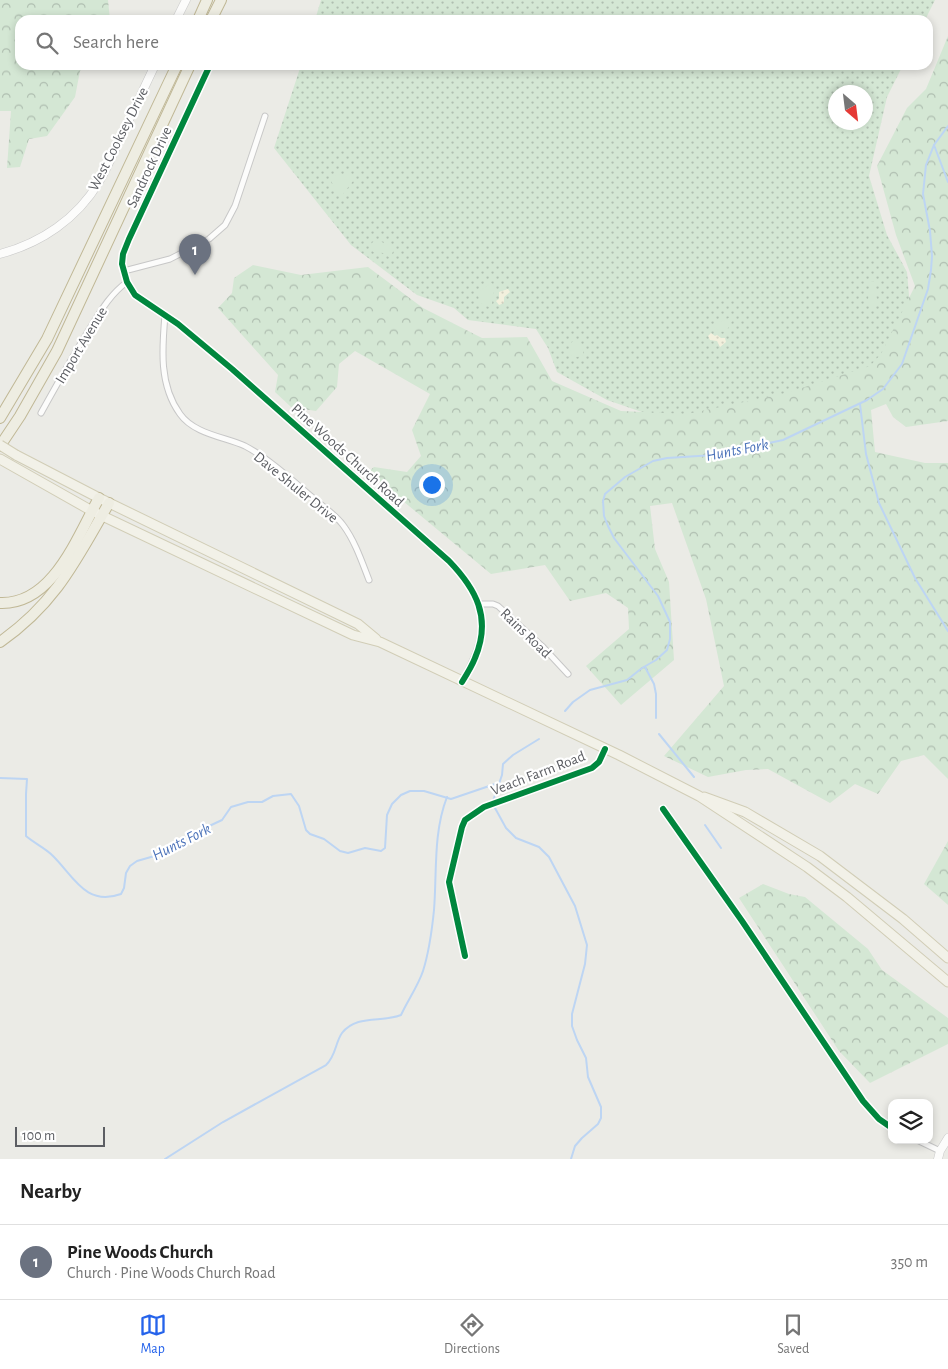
<!DOCTYPE html>
<meta charset="utf-8">
<style>
:root{--surface:#fff;--page:#f6f6f6;--text:#222;--muted:#767676;--line:#e0e0e0;--accent:#2563eb}
body{margin:0;font-family:"Alegreya Sans",sans-serif;background:var(--page);color:var(--text)}
.controls{position:absolute;right:15px;bottom:15px;display:grid;overflow:hidden;border-radius:10px;box-shadow:0 2px 8px #0003}
.controls button{width:45px;height:45px;display:grid;place-items:center;padding:0;border:0;border-bottom:1px solid var(--line);background:var(--surface);color:var(--text);font:25px sans-serif}
.compass{position:absolute;left:828px;top:85px;width:45px;height:45px;border-radius:50%;background:var(--surface);box-shadow:0 2px 8px #0003;rotate:152deg}
.scale{position:absolute;left:15px;bottom:12px;width:90px;box-sizing:border-box;padding-left:5px;border:2px solid #5c5e63;border-top:0;font-size:14px;line-height:18px;white-space:nowrap;color:#5c5e63;-webkit-text-stroke:4px #fff;paint-order:stroke}
.you{position:absolute;left:431px;top:484px;width:18px;height:18px;margin:-12px;border:4px solid #fff;border-radius:50%;background:#1a73e8;box-shadow:0 0 0 8px #1a73e833}
.badge{display:grid;place-items:center;width:32px;height:32px;border-radius:50%;background:var(--accent);color:#fff;font-size:16px;font-weight:700}
.pin{position:absolute;translate:-50% -41px;filter:drop-shadow(0 1px 2px #0008)}
.pin::after{content:'';position:absolute;top:26px;width:18px;height:15px;background:inherit;clip-path:polygon(0 0,100% 0,50% 100%)}
.list{margin:0;padding:0;list-style:none}
h2{display:flex;justify-content:space-between;align-items:center;height:65px;margin:0;padding:0 20px;font-size:21px}
h2 small{font-size:16px;font-weight:400;color:var(--muted)}
.list li{display:grid;grid-template-columns:32px 1fr auto;gap:15px;align-items:center;box-sizing:border-box;height:75px;padding:0 20px;border-top:1px solid var(--line)}
.list b{display:block;font-size:19px;white-space:nowrap}
.list p{margin:0;font-size:16px;white-space:nowrap;color:var(--muted)}
.list em{font-size:16px;font-style:normal;color:var(--muted)}
.icon{flex:none;width:28px;height:28px;fill:none;stroke:currentColor;stroke-width:2;stroke-linecap:round;stroke-linejoin:round}
.map{position:relative;flex:none;width:948px;height:1159px;overflow:hidden}
.search{position:absolute;background:var(--surface);box-shadow:0 2px 8px #0003;left:15px;right:15px;top:15px;height:55px;display:flex;align-items:center;gap:12px;box-sizing:border-box;padding:0 18px;border-radius:15px;color:var(--muted);font-size:19px}
.sheet{height:140px;background:var(--surface)}
nav{display:flex;justify-content:space-around;align-items:center;box-sizing:border-box;height:70px;border-top:1px solid var(--line);background:var(--surface);font-size:14px;color:var(--muted)}
nav a{display:grid;justify-items:center;gap:2px}
nav .on{color:var(--accent)}
.map>svg:first-child{display:block}
</style>
<div class="map">
<svg width="948" height="1159" viewBox="0 0 948 1159">
<defs>
<pattern id="grass-dots" width="8" height="8" patternUnits="userSpaceOnUse" patternTransform="scale(1.25)"><rect width="8" height="8" fill="#d4e7d4"/><path d="M2 2h.1M6 6h.1" fill="none" stroke="#afbeb0" stroke-width="1.8" stroke-linecap="round"/></pattern>
<pattern id="forest-crowns" width="20" height="18" patternUnits="userSpaceOnUse" patternTransform="scale(1.25)"><rect width="20" height="18" fill="#d4e7d4"/><path d="M2 6a3 3 0 1 1 6 0M12 15a3 3 0 1 1 6 0" fill="none" stroke="#afbeb0"/></pattern>
<pattern id="sand-dots" width="8" height="8" patternUnits="userSpaceOnUse" patternTransform="scale(1.25)"><rect width="8" height="8" fill="#f2f0dd"/><path d="M2 2h.1M6 6h.1" fill="none" stroke="#d2d0c0" stroke-width="1.8" stroke-linecap="round"/></pattern>
</defs>
<rect width="100%" height="100%" fill="#ebebe6"/>
<g fill="url(#grass-dots)" fill-rule="evenodd">
<polygon points="321,0 935,0 925,20 315,20"/>
<path d="M301,65H903L887,97L869,176L887,235L907,272L910,307L881,366L813,390L665,420L607,400L557,372L548,348L536,329L468,320L454,308L417,295L351,245L274,148ZM836,92H866V122H836Z"/>
</g>
<g fill="url(#forest-crowns)">
<polygon points="0,0 108,0 110,20 20,20 20,65 84,65 80,71 75,97 47,136 29,139 20,167 7,168 11,111 0,111"/>
<polygon points="948,36 948,421 906,427 893,417 886,404 871,410 875,452 925,463 948,463 948,779 924,755 901,761 878,794 855,784 830,803 768,769 746,770 708,777 664,756 724,686 706,599 672,503 650,506 655,549 669,582 674,660 621,705 586,666 629,629 628,608 606,593 570,601 545,565 491,574 368,472 374,467 407,472 421,456 412,430 430,394 355,351 339,364 337,387 316,411 291,407 275,392 278,375 218,308 232,293 234,278 253,265 301,275 368,267 423,308 482,338 527,337 552,381 621,411 687,414 786,393 870,366 881,354 915,286 896,235 877,166 907,108 926,89"/>
<polygon points="948,841 948,905 924,884"/>
<polygon points="763,884 789,894 805,897 868,949 882,970 948,1018 948,1044 870,1083 839,1051 739,898"/>
</g>
<g fill="url(#sand-dots)">
<polygon points="508,289 510,292 504,297 504,303 499,305 496,301 499,299 499,292"/>
<polygon points="711,333 715,336 717,335 721,338 725,338 726,342 720,347 717,341 710,340 708,336"/>
</g>
<g fill="#d4e7d4">
<polygon points="348,173 353,177 353,181 343,194 339,194 332,183 332,177 334,176"/>
<polygon points="375,240 379,240 385,244 394,245 395,247 391,256 389,257 383,253 373,252 371,244"/>
<polygon points="872,281 876,283 876,296 879,303 873,306 868,300 870,283"/>
<polygon points="491,283 493,284 495,289 493,295 492,304 489,307 480,303 478,295 480,291"/>
<polygon points="729,318 732,321 726,332 718,331 714,326 715,324"/>
<path d="M575,339C581,340 584,349 583,355L577,357L571,355L570,344Z"/>
</g>
<g fill="none" stroke-linecap="round" stroke-linejoin="round">
<g stroke="#bdd5f3" stroke-width="2">
<polyline points="934,145 948,182"/>
<polyline points="860,404 866,454 879,503 915,578 948,631"/>
<polyline points="645,667 654,684 656,694 656,718"/>
<polyline points="565,711 573,702 590,690 627,680 642,668 656,660 667,650 670,639 670,622 658,596 614,538 608,526 604,516 603,501 605,494 625,477 653,461 667,458 714,455 783,440 867,400 883,389 902,364 928,289 931,270 932,256 930,231 923,194 926,165 934,145 948,126"/>
<polyline points="659,734 694,777"/>
<path d="M0,778L27,779L26,794V836C34,843 45,848 52,855C73,875 85,907 121,894L124,888L126,873L130,866L137,861L158,855L188,836L222,820L231,807L248,802H262L273,796L291,794L299,806L306,830L310,834L324,839L340,851L348,853L365,848L381,851L385,848L387,815L392,804L401,795L410,791H424L451,799L498,783"/>
<polyline points="493,801 502,775 503,764 513,755 539,739"/>
<polyline points="495,808 506,828 516,838 539,847 549,857 575,906 587,945 585,964 572,1014 572,1026 577,1040 586,1058 588,1077 601,1107 601,1118 598,1124 582,1138 575,1146 571,1159"/>
<polyline points="705,825 721,848"/>
<path d="M165,1159L223,1122L326,1065C336,1056 335,1043 342,1033C357,1014 382,1023 401,1015C408,1000 418,986 423,971C429,952 432,930 434,910C437,873 433,833 447,797"/>
</g>
<defs>
<g id="street">
<path d="M210,65L129,239L123,254L122,264L127,282L135,295L178,324L232,369L449,561C489,602 491,632 462,681"/>
<polyline points="124,271 170,259 209,239 225,225 235,206 265,116"/>
<path d="M165,315C162,349 159,385 180,414C194,434 225,437 245,446C268,458 292,480 312,497C322,506 335,514 343,525C355,541 362,562 369,580"/>
<path d="M41,413C56,386 71,359 87,333C99,314 109,295 127,282"/>
<polyline points="479,604 493,604 498,606 542,646 568,674"/>
<polyline points="663,809 742,921 863,1101 879,1119 892,1128"/>
<polyline points="465,956 449,882 462,827 465,820 484,807 592,768 599,762 605,749"/>
<polyline points="917,1140 940,1151"/>
</g>
<g id="secondary">
<polyline points="176,20 186,0"/>
<path d="M0,254C41,243 77,219 99,182C107,169 113,154 119,141C131,116 143,90 155,65"/>
<polyline points="938,1159 940,1151 948,1138"/>
</g>
<g id="primary">
<polyline points="16,455 99,498 358,624 376,639"/>
<polyline points="0,459 92,511 353,635 380,642 619,755 699,796 807,867 847,897 948,982"/>
<polyline points="704,797 745,812 820,856 903,919 948,958"/>
</g>
<g id="highway">
<polyline points="198,20 207,0"/>
<polyline points="211,20 221,0"/>
<polyline points="0,418 47,339 177,65"/>
<polyline points="0,446 20,416 57,351 190,65"/>
<path d="M0,603C53,605 77,537 99,498"/>
<path d="M0,642C56,603 76,560 109,503"/>
</g>
</defs>
<use href="#street" stroke="#c7c7c7" stroke-width="7"/>
<use href="#secondary" stroke="#c8c8c8" stroke-width="9"/>
<use href="#primary" stroke="#d1cdb6" stroke-width="11"/>
<use href="#highway" stroke="#c0b896" stroke-width="12"/>
<use href="#street" stroke="#fcfcfb" stroke-width="5"/>
<use href="#secondary" stroke="#fcfcfb" stroke-width="8"/>
<use href="#primary" stroke="#f2f1e8" stroke-width="9"/>
<use href="#highway" stroke="#eeede2" stroke-width="10"/>
<defs>
<polyline id="primary-bridge" points="0,445 16,455"/>
</defs>
<use href="#primary-bridge" stroke="#d1cdb6" stroke-width="11" stroke-linecap="butt"/>
<use href="#primary-bridge" stroke="#f2f1e8" stroke-width="9"/>
<defs>
<g id="cycleway">
<path d="M210,65L129,239L123,254L122,264L127,282L135,295L178,324L232,369L449,561C476,589 492,618 475,658C472,666 467,674 462,682"/>
<polyline points="663,809 742,921 863,1101 879,1119 892,1128"/>
<polyline points="465,956 449,882 462,827 465,820 484,807 592,768 599,762 605,749"/>
</g>
</defs>
<use href="#cycleway" stroke="#fff" stroke-width="9"/>
<use href="#cycleway" stroke="#00873e" stroke-width="6"/>
</g>
<g text-anchor="middle" stroke-width="4.5" stroke-linejoin="round" paint-order="stroke">
<g font-size="15" fill="#5c5e63" stroke="#fff">
<text transform="translate(118 139) rotate(-63)" y="5">West Cooksey Drive</text>
<text transform="translate(149 167) rotate(-65)" y="5">Sandrock Drive</text>
<text transform="translate(81 345) rotate(-59)" y="5">Import Avenue</text>
<text transform="translate(348 455) rotate(42)" y="5">Pine Woods Church Road</text>
<text transform="translate(296 487) rotate(39)" y="5">Dave Shuler Drive</text>
<text transform="translate(526 633) rotate(44)" y="5">Rains Road</text>
<text transform="translate(538 773) rotate(-21)" y="5">Veach Farm Road</text>
</g>
<g font-size="16" font-style="italic" fill="#4d74ba" stroke="#fff">
<text transform="translate(737 449) rotate(-11)" y="6">Hunts Fork</text>
<text transform="translate(181 841) rotate(-27)" y="6">Hunts Fork</text>
</g>
</g>
</svg>
<div class="controls">
<button><svg class="icon" aria-label="layers" viewBox="0 0 24 24"><path d="M12 4l9 5-9 5-9-5zM3 14l9 5 9-5"/></svg></button>
</div>
<svg class="compass" viewBox="-18 -18 36 36"><path d="M0-13l5 13h-10z" fill="#e53935"/><path d="M0 13l5-13h-10z" fill="#767676"/></svg>
<div class="scale">100 m</div>
<div class="you"></div>
<div class="pin badge" style="left:195px;top:275px;background:#6b7280">1</div>
<div class="search"><svg class="icon" aria-label="search" viewBox="0 0 24 24"><circle cx="10" cy="10" r="6"/><path d="M15 15l6 6"/></svg>Search here</div>
</div>
<section class="sheet">
<h2>Nearby<small></small></h2>
<ul class="list">
<li><span class="badge" style="background:#6b7280">1</span><div><b>Pine Woods Church</b><p>Church · Pine Woods Church Road</p></div><em>350 m</em></li>
</ul>
</section>
<nav>
<a class="on"><svg class="icon" aria-label="map" viewBox="0 0 24 24"><path d="M3 6l6-2 6 2 6-2v14l-6 2-6-2-6 2zM9 4v14M15 6v14"/></svg>Map</a>
<a><svg class="icon" aria-label="directions" viewBox="0 0 24 24"><path d="M12 3l9 9-9 9-9-9zM9 14v-3h6M13 9l2 2-2 2"/></svg>Directions</a>
<a><svg class="icon" aria-label="saved" viewBox="0 0 24 24"><path d="M7 4h10v16l-5-4-5 4z"/></svg>Saved</a>
</nav>
